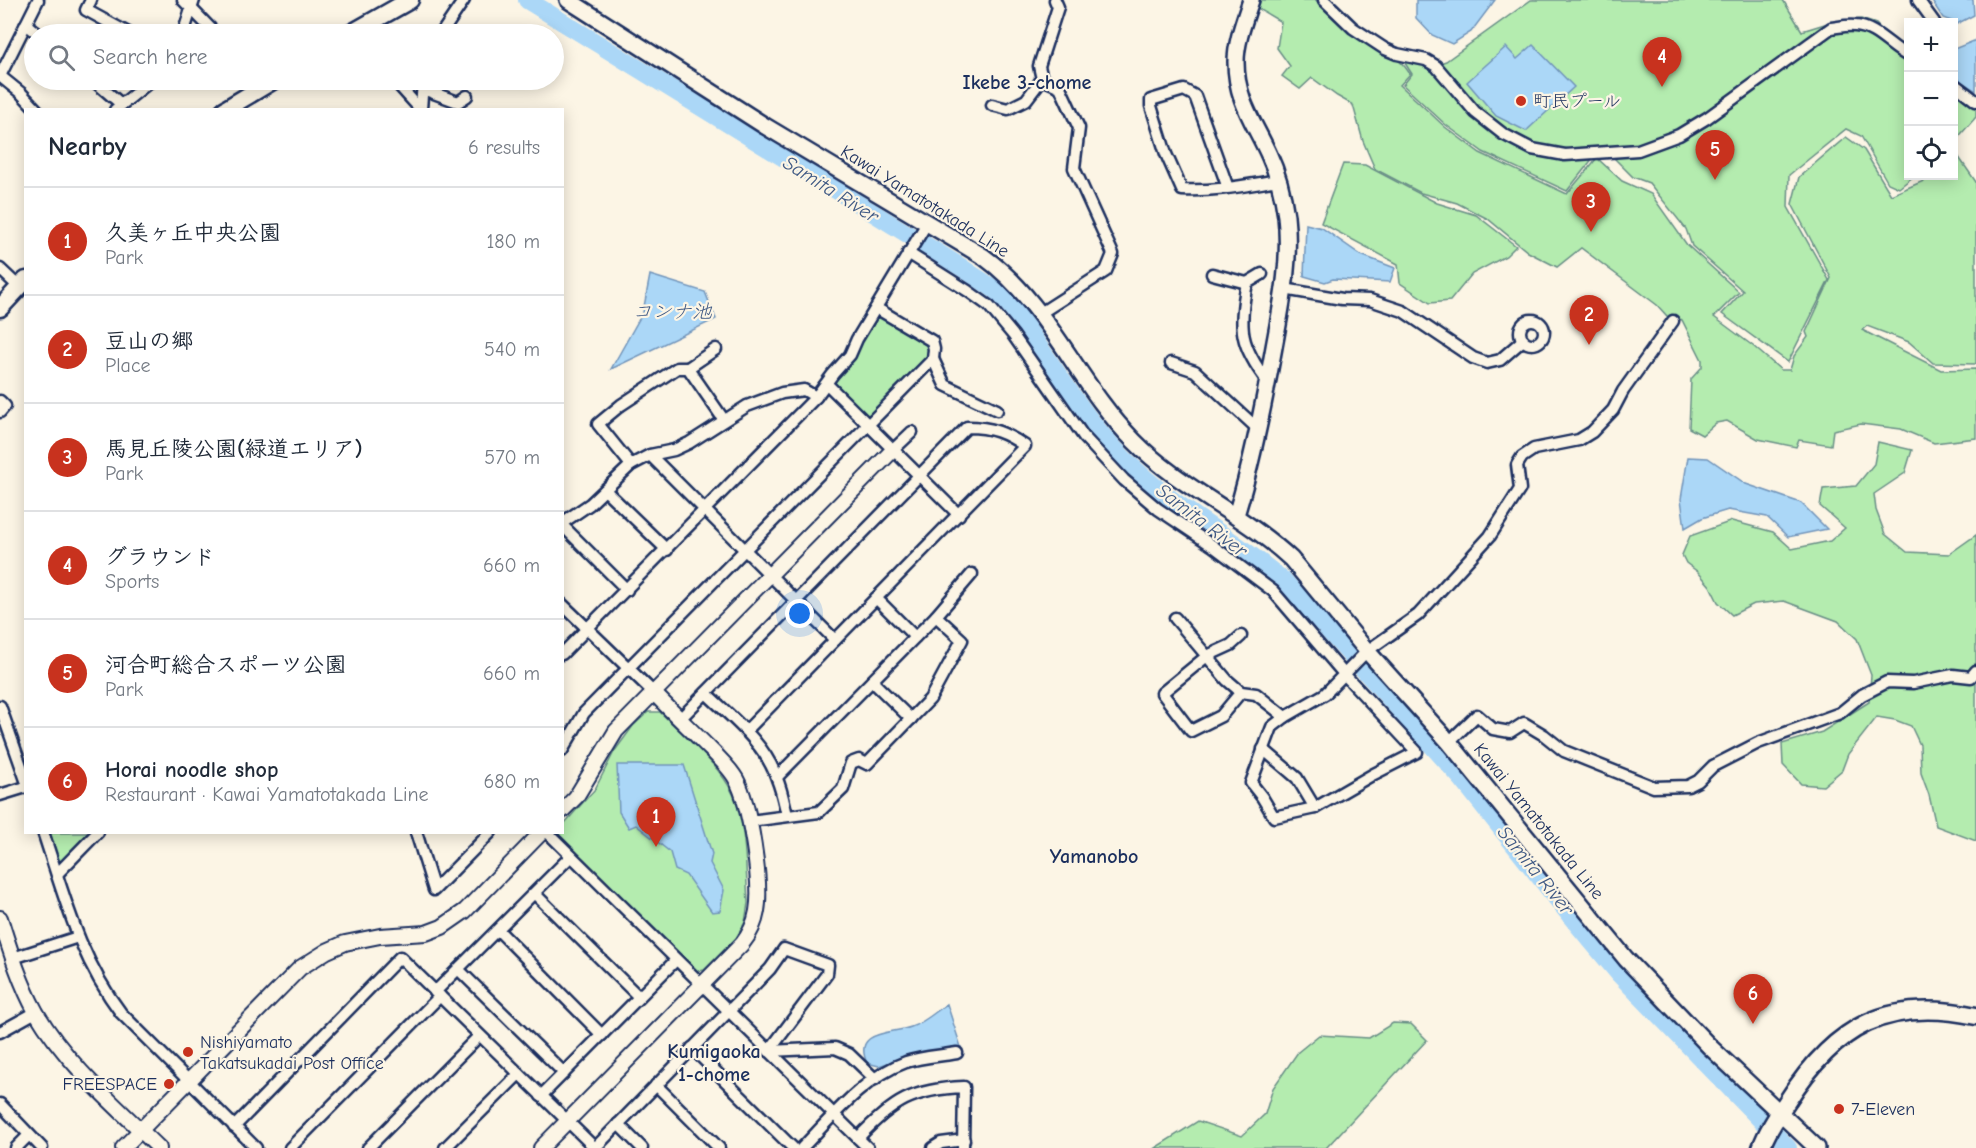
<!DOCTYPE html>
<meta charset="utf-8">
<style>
:root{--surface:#fff;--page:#f6f6f7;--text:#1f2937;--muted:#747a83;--line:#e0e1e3;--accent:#c8321e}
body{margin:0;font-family:"Comic Neue","Klee One",sans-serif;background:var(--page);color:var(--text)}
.controls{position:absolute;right:18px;top:18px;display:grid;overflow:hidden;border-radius:0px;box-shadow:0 3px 15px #0003}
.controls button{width:54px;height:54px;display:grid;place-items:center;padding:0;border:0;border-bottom:2px solid var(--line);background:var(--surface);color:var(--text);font:30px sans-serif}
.you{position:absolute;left:800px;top:614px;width:21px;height:21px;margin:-15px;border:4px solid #fff;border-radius:50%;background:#1a73e8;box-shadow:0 0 0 9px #1a73e833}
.badge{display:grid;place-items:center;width:39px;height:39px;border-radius:50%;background:var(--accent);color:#fff;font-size:20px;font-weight:700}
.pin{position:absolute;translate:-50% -50px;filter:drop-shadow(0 2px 3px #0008)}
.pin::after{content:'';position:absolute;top:32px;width:21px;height:18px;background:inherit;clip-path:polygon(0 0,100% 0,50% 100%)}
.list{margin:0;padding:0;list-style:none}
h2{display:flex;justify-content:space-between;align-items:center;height:78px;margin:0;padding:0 24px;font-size:26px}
h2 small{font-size:20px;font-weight:400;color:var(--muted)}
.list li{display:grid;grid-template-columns:39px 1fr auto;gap:18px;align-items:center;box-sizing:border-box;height:108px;padding:0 24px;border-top:2px solid var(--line)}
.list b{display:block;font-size:22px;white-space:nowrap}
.list p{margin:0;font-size:20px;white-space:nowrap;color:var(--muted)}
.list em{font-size:20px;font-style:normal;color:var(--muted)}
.icon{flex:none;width:33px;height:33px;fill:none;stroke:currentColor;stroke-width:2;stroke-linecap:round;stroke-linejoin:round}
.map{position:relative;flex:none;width:1976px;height:1148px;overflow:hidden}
.search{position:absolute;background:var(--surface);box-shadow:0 3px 15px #0003;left:24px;top:24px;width:540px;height:66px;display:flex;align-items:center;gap:15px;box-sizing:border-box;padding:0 21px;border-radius:33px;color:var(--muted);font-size:22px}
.panel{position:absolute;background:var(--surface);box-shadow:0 3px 15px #0003;left:24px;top:108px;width:540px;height:726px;border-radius:0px}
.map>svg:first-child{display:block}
</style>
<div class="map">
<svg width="1976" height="1148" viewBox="0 0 1976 1148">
<rect width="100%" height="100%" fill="#fcf5e5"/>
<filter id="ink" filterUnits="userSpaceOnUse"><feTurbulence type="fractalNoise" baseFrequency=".0167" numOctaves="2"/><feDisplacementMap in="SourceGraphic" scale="12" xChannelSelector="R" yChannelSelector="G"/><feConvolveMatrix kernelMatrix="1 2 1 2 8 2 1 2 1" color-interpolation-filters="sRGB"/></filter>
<g filter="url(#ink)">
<g fill="#b4ecaf" stroke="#688e86" stroke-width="1.5">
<path d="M1256,0H1316C1329,15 1360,41 1377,51C1394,60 1398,55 1410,74L1400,85L1445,127L1480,153L1567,194L1597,158H1593L1567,191L1483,152L1446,125L1403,85L1412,74L1403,60L1431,66L1446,61L1531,0H1783L1802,31L1831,22L1861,19L1876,24L1895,44L1908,51V176H1914L1899,188L1888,183L1861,136L1846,129L1789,175L1788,207L1829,280L1788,362L1722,314L1743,291L1692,246L1686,229L1649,183L1633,177L1612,156L1597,158L1622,181L1651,194L1687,245L1739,292L1714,317L1753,346L1781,370H1790L1794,356L1808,337L1806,332L1831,278L1792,204L1799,177L1846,137L1864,150L1891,195L1935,176H1954V160L1958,156L1976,182V364L1933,363L1909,342L1867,326L1862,330L1941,370L1976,369V438L1934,443L1901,429L1861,424L1833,430L1831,445L1799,440L1796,447L1758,439L1727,421L1716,423L1702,435L1689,428L1691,379L1702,367V360L1682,320L1667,316L1657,305L1581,248L1557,267L1528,252L1488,219L1457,203L1421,193L1375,169L1363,141L1353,105L1337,96L1312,78L1300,89L1282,76L1290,66L1277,48L1281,22L1254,6Z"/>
<polygon points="1954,89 1976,106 1976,117 1954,142"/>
<polygon points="1343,164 1365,165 1437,203 1476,215 1516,246 1506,256 1472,274 1450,301 1430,303 1400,283 1398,264 1321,223"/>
<path d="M881,317L925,341C930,347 930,350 928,358L871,415H865L834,385L835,378L874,319Z"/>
<polygon points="1878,442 1912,450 1905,473 1874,494 1876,510 1885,534 1907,552 1949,554 1976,535 1976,841 1936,826 1929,795 1921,773 1920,745 1911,726 1895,720 1877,717 1848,754 1842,770 1823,786 1801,784 1783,765 1782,744 1822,732 1869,702 1871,675 1857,639 1838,621 1784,601 1754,604 1732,615 1718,602 1710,586 1698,572 1686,563 1682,555 1690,536 1732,521 1773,532 1792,549 1830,541 1845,528 1820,506 1823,489 1856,486 1874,464"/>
<path d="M648,712H660C682,734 721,766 733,794C746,823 746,872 748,903L745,922L736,938L704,970L695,972L558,836V833L562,832L563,825L595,789L614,752L633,726Z"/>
<polygon points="48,833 92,833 63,862 57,860"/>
<polygon points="1393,1023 1411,1024 1427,1040 1326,1148 1155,1148 1198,1121 1242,1136 1265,1114 1273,1088 1298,1052 1319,1035 1369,1038"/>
</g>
<g fill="#abd7f7" stroke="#7194ba" stroke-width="1.5">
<polygon points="1416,0 1495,0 1471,32 1452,44 1432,35 1416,18"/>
<polygon points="1931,0 1973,0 1974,15 1955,25 1954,22 1943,18"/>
<polygon points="1976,40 1976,91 1954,77 1954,49"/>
<polygon points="1533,45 1574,87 1526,131 1496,116 1467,82 1506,47 1517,59"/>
<polygon points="1306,224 1322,228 1361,255 1395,268 1390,282 1333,279 1325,282 1304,276"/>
<polygon points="650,275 705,292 716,319 611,369 643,312"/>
<polygon points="1688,457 1708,458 1746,484 1801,503 1827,529 1788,537 1767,517 1728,510 1702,518 1685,528 1681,499"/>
<polygon points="617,765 684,765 712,854 710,863 724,890 720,911 712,912 686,875 675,870 670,852 636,825 629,828 619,812"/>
<path d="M947,1004L961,1047L920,1052L879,1066L867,1063C852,1030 892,1034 911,1027C924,1023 936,1011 947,1004Z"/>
</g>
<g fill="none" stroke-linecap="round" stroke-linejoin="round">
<path stroke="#abd7f7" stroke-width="18" d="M527,0L961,267C972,275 985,282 995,290C1013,306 1027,328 1040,348C1063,381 1085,417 1113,447C1162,502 1230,534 1285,582L1462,779L1572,918L1619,974L1788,1148"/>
<defs>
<g id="minor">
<polyline points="91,0 86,10 130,34"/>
<polyline points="183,0 216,34"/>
<path d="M1324,0L1353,28L1385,49L1397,54L1426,60L1436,66L1475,112L1503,134L1532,149L1565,155L1638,150L1679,135L1707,118L1831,28C1839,27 1847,25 1855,26C1876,27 1890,47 1908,56"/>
<polyline points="1918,0 1934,22"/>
<polyline points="26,24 38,34"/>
<polyline points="183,34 194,0"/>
<polyline points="441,34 464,0"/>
<polyline points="0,76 38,0"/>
<polyline points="0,76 21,93 37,110"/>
<polyline points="93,80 121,104"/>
<polyline points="246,80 253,92"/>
<polyline points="394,80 421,110"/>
<polyline points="1954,84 1976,101"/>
<polyline points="423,89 458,102 467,96"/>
<polyline points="992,105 1008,109 1026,100 1042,79"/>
<polyline points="115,110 152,80"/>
<polyline points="421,110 423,80"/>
<path d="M1228,188L1195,96L1184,90L1151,100V106L1166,154L1182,190C1214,192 1247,185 1279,180"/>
<polyline points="908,253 968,291 989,306 1013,335 1084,437 1124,480 1158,509 1213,546 1273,591 1344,674 1417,752 1372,775 1315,808 1274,817 1262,797 1251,783 1272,727 1285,717"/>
<polyline points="0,269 19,287"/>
<path d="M1212,274L1247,283C1238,328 1240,346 1268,382"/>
<polyline points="1247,283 1262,274"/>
<polyline points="1284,289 1342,299 1370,300 1403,311 1473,358 1487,363 1500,360 1523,340"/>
<polyline points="1039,314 1106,271 1113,254 1074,168 1079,128 1060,87 1042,79 1039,66 1058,7 1055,0"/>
<circle cx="1532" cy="332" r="12"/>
<polyline points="933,359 945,385 997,410"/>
<polyline points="1171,363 1195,371 1258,429"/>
<polyline points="688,368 716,349"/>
<polyline points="827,384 959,515"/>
<polyline points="0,401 5,406 0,412"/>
<polyline points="893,450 912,432"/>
<polyline points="650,455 835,640"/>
<polyline points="631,465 598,424 621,405 677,368 688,368 724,420"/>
<polyline points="605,490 667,550"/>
<polyline points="562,523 590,504 631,465 650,455 674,450 689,443 747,406 782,393 804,390 816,397"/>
<polyline points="562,525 627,590"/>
<polyline points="876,598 915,637"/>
<polyline points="562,604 653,692"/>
<polyline points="936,616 972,574"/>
<polyline points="1175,618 1227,680 1241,692 1256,694 1285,717 1325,694 1367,651 1418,615 1490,536 1520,489 1517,465 1522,457 1534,449 1579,440 1592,432 1613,410 1623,391 1673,321"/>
<polyline points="1241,636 1231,645 1207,656 1162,693 1191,731 1221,716 1241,692"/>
<polyline points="562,654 816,397 833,374 850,355 857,339 927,223"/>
<polyline points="872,681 911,719"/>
<path d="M706,693C732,718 765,743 777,779C782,791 784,803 787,815"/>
<polyline points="0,706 26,780"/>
<path d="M680,719L967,427C992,427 1006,433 1025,446L746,731"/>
<polyline points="1449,742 1477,715 1493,729 1510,732 1524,723 1544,735 1564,751 1654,787 1688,786 1698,781 1713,766 1758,743 1840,713 1862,695 1887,682 1913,683 1953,675 1971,677 1976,671"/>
<polyline points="1263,749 1297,778 1315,808"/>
<polyline points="562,751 584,713 933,359 934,349 932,341 876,308"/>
<polyline points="0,795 26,787"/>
<polyline points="750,821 819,812 843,789 851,763 859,760 867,764 930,699 962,640 936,616 777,777"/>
<path d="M43,832C65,898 79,957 121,1013L256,1148"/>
<polyline points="416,832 434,890 491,832"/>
<polyline points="547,832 868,1148"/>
<polyline points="57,874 98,832"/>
<polyline points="535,894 639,997"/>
<polyline points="499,931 602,1035"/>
<polyline points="13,958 78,937"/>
<polyline points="459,970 564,1073"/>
<polyline points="435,992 571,856"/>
<polyline points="0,1032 36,1012"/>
<polyline points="692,1048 793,1148"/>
<polyline points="769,1051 835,1048 849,1054 875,1079"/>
<polyline points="656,1085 719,1148"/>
<polyline points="541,1096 676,960"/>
<polyline points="0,1104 42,1148"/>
<polyline points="618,1124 642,1148"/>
<polyline points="234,1127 400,957 595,1148 770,969 784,949 828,965 827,974 769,1051"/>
<path d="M858,1138C893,1101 913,1089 964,1087L963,1148"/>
<polyline points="16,1148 29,1135"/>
<polyline points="290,1148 440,996"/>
<polyline points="368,1148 479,1036"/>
<polyline points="445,1148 519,1074"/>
<path d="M802,1148C832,1117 864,1077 906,1062C922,1057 940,1056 957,1053"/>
<polyline points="933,1148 941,1143 964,1140"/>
</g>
<g id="tertiary">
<polyline points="562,811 576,797 616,731 893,450"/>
<path d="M0,918C10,950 20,983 36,1012C67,1065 116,1106 159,1148"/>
<polyline points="123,1148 300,968 327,951 345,943 380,936 426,933 442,927 465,911 542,832"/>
<path d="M541,1148L742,944C750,934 755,923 757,911C762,883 750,804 736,779C728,765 714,753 702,741C686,725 669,709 653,692"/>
</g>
<g id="secondary">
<path d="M568,0L765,126L984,257C1049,304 1078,385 1134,441C1180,488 1243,514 1291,559L1367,651L1449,742L1626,959L1710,1047L1817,1148"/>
<path d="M1236,515C1253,460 1264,403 1274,347C1282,303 1291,261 1286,216C1283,195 1278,174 1269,155C1254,122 1236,100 1236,62C1236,41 1245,19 1251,0"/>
</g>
<g id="primary">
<polyline points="350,34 410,0"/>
<polyline points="224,110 274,80"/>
<polyline points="0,308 26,280"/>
<path d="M1761,1148C1767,1131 1778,1115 1788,1100C1835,1026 1888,997 1976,1016"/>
</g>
</defs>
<use href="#minor" stroke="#1b2f5e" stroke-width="15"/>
<use href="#tertiary" stroke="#1b2f5e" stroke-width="18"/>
<use href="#secondary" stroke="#1b2f5e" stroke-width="20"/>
<use href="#primary" stroke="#1b2f5e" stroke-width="21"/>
<use href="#minor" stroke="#fcf5e5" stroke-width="10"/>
<use href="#tertiary" stroke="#fcf5e5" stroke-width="14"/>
<use href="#secondary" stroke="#fcf5e5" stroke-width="15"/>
<use href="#primary" stroke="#fcf5e5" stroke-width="16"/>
</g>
</g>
<g fill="#c8321e" stroke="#fcf5e5" stroke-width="2">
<circle cx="1521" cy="101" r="6"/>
<circle cx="188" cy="1052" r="6"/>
<circle cx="169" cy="1084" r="6"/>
<circle cx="1839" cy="1109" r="6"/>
</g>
<g text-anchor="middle" stroke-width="4.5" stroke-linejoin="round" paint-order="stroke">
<g font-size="18" fill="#1b2f5e" stroke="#fcf5e5" text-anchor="start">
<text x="1533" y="107">町民プール</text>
<text x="200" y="1048">Nishiyamato<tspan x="200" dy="21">Takatsukadai Post Office</tspan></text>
<text x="157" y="1090" text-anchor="end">FREESPACE</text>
<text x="1851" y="1115">7-Eleven</text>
</g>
<g font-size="18" fill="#1b2f5e" stroke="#fcf5e5">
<text transform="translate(925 201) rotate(32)" y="6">Kawai Yamatotakada Line</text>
<text transform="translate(1539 821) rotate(51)" y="6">Kawai Yamatotakada Line</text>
</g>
<g font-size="20" font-weight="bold" fill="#1b2f5e" stroke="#fcf5e5">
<text x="1027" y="89">Ikebe 3-chome</text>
<text x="1094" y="863">Yamanobo</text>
<text x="714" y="1058">Kumigaoka<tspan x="714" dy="23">1-chome</tspan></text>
</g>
<g font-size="20" font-style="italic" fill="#3f5984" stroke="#fcf5e5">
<text transform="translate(831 189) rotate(32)" y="7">Samita River</text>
<text x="672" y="318">コンナ池</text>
<text transform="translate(1202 520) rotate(37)" y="7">Samita River</text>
<text transform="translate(1536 870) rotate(51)" y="7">Samita River</text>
</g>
</g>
</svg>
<div class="controls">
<button>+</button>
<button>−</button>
<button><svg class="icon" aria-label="locate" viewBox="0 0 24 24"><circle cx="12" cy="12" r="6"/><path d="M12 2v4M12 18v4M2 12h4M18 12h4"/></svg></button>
</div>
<div class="you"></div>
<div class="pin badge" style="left:656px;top:847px">1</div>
<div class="pin badge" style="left:1589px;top:345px">2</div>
<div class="pin badge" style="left:1591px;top:232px">3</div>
<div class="pin badge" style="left:1662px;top:87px">4</div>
<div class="pin badge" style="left:1715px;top:180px">5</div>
<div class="pin badge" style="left:1753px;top:1024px">6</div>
<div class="search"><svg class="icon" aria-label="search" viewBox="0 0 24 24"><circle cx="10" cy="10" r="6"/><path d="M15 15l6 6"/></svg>Search here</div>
<section class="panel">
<h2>Nearby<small>6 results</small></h2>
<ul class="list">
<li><span class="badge">1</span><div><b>久美ヶ丘中央公園</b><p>Park</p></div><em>180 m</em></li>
<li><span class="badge">2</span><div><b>豆山の郷</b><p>Place</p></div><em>540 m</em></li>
<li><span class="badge">3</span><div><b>馬見丘陵公園(緑道エリア)</b><p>Park</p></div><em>570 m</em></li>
<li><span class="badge">4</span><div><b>グラウンド</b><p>Sports</p></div><em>660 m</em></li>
<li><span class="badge">5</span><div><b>河合町総合スポーツ公園</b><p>Park</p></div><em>660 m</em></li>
<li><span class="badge">6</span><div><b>Horai noodle shop</b><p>Restaurant · Kawai Yamatotakada Line</p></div><em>680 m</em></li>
</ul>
</section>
</div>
